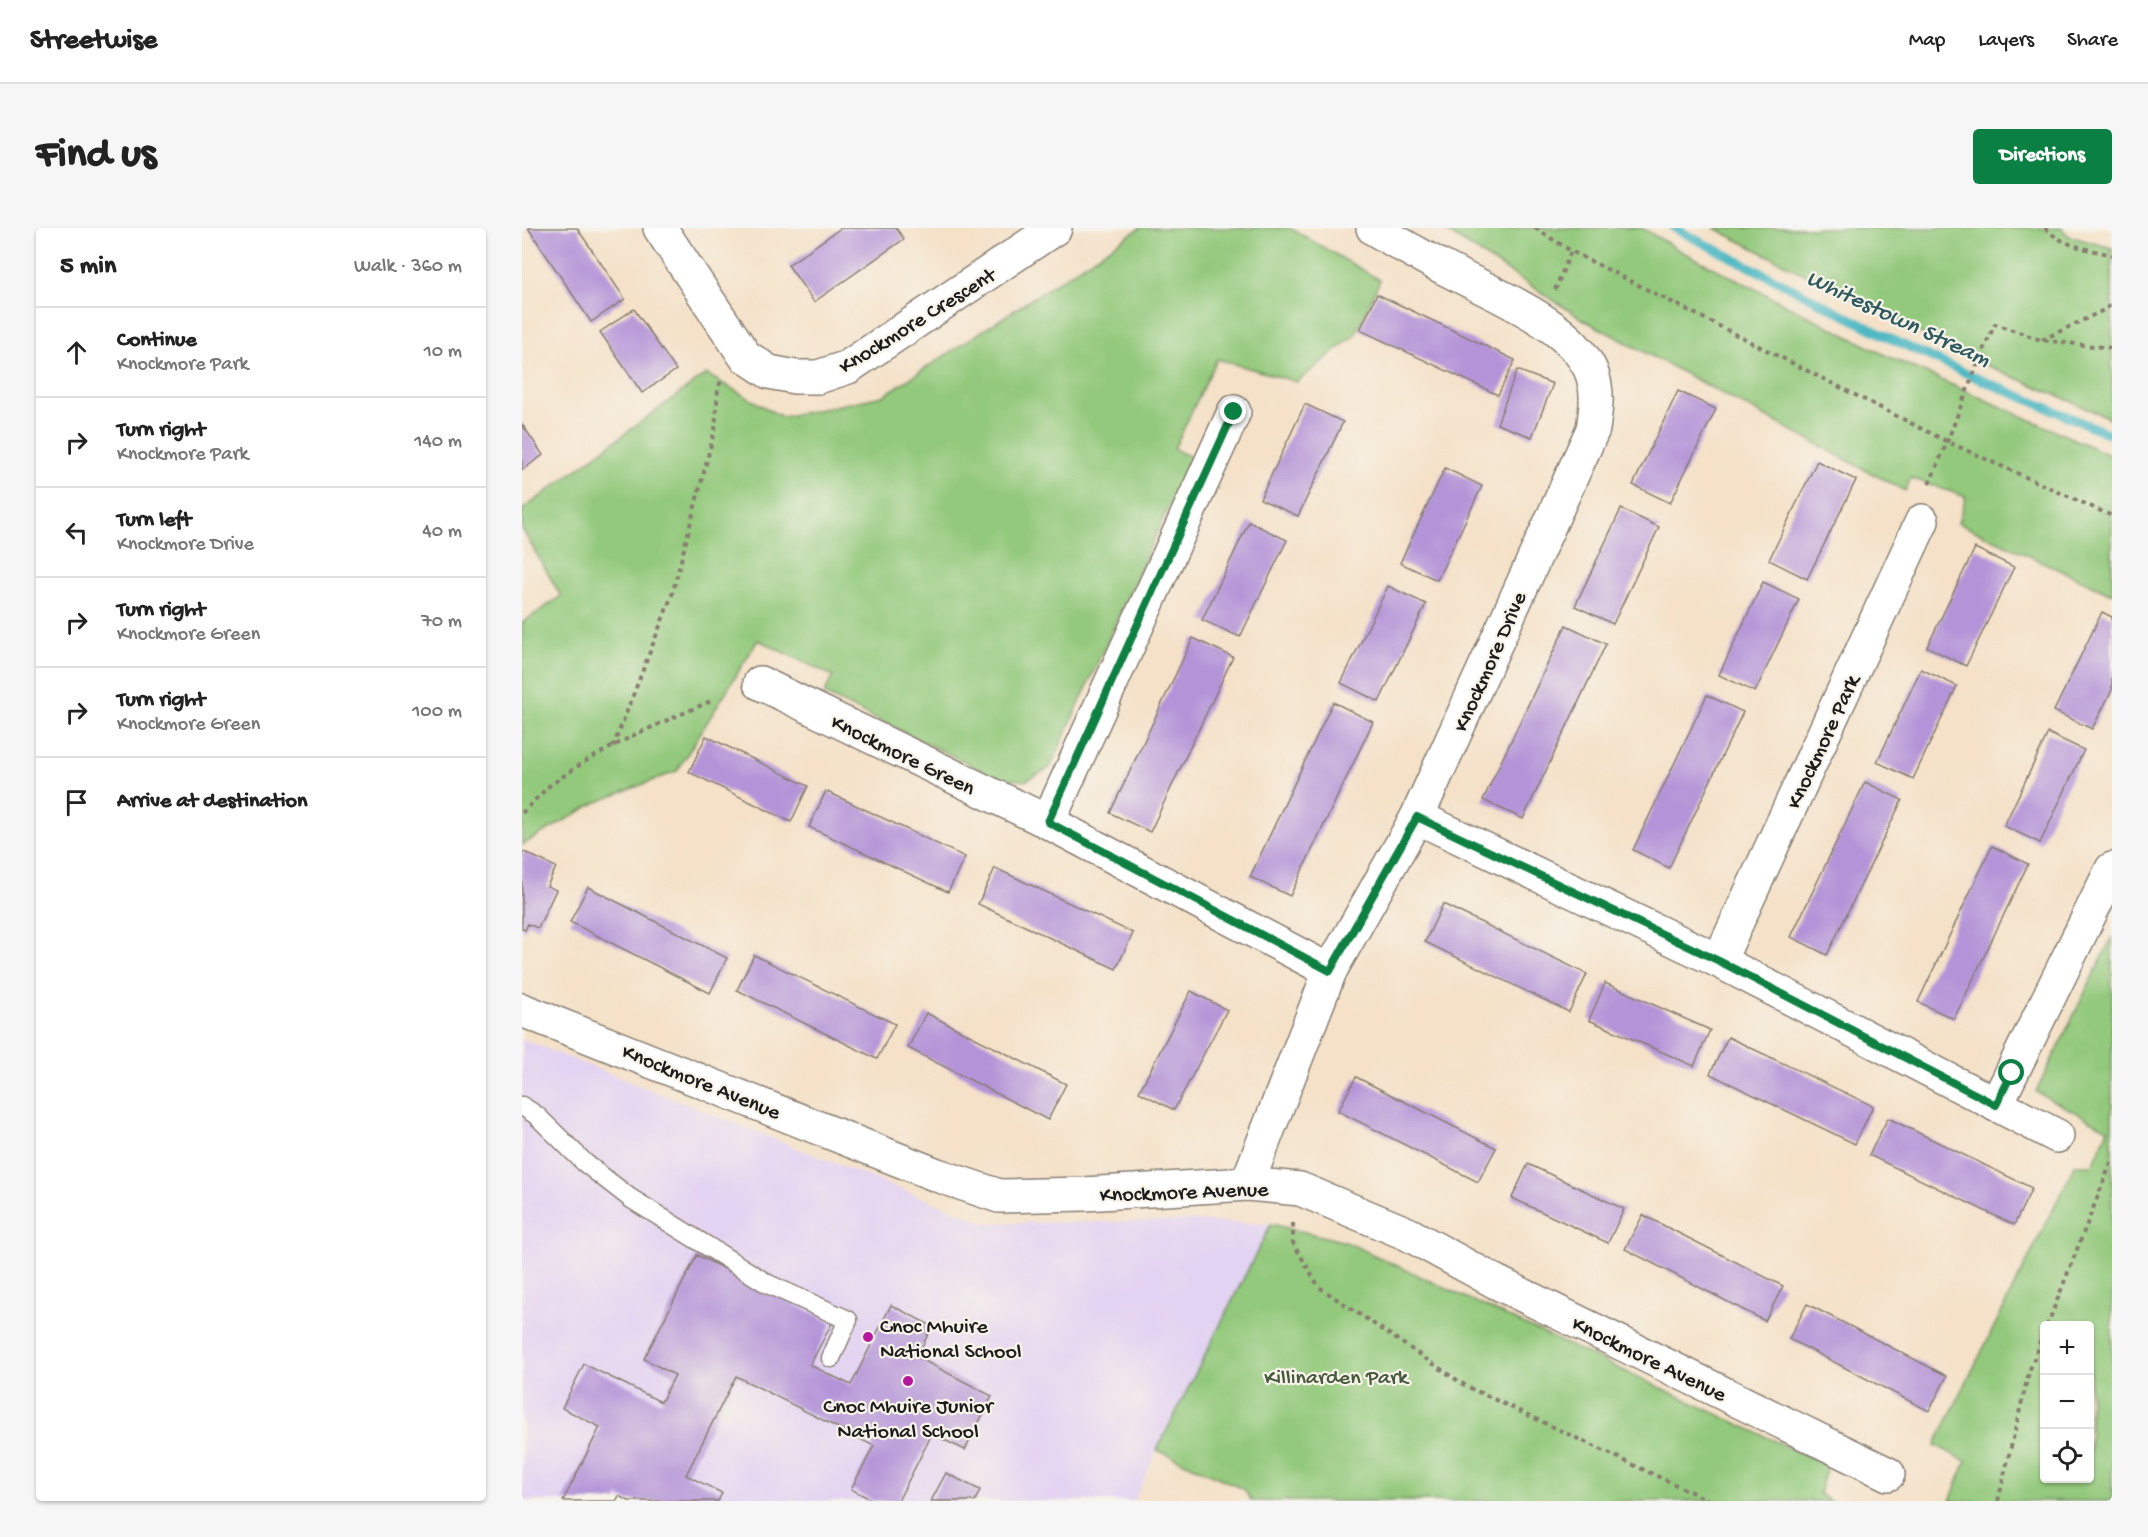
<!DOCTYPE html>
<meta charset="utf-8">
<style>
:root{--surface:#fff;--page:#f6f6f6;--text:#222;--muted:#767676;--line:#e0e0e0;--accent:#0b8043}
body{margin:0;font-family:"Gochi Hand",sans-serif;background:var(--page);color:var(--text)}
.controls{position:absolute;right:18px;bottom:18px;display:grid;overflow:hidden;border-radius:6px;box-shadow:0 2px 4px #0004}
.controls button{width:54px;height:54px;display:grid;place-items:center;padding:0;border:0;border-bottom:2px solid var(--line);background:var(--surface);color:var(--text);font:30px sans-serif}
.stop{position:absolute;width:18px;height:18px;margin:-14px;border:4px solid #0b8043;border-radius:50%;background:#fff}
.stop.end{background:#0b8043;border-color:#fff;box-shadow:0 2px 6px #0008}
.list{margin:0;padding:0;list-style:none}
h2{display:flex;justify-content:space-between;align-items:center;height:78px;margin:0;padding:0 24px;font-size:26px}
h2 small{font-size:20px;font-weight:400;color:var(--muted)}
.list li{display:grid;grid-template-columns:39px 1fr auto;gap:18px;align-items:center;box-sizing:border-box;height:90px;padding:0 24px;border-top:2px solid var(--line)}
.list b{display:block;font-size:22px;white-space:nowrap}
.list p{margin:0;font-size:20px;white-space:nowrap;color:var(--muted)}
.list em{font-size:20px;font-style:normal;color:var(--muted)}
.icon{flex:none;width:33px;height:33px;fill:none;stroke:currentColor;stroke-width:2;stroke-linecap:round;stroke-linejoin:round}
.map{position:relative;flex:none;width:1590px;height:1273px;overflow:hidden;border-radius:6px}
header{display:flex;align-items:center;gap:36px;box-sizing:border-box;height:84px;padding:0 30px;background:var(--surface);border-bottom:2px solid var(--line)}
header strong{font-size:28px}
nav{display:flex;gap:33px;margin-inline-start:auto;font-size:21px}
.intro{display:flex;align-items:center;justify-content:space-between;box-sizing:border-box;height:144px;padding:0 36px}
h1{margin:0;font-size:42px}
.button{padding:15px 27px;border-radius:6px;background:var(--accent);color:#fff;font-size:21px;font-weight:700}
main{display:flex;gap:36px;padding:0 36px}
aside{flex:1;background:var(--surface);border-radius:6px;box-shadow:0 2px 4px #0004}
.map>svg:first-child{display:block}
</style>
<header>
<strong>Streetwise</strong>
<nav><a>Map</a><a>Layers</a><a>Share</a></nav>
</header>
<div class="intro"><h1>Find us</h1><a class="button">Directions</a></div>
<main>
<aside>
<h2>5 min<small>Walk · 360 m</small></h2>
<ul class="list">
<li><svg class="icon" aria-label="ahead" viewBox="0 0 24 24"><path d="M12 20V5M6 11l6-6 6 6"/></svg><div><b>Continue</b><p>Knockmore Park</p></div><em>10 m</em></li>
<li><svg class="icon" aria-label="right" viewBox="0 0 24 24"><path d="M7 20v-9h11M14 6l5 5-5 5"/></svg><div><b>Turn right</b><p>Knockmore Park</p></div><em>140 m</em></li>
<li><svg class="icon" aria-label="left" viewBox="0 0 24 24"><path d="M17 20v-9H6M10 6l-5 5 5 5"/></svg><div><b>Turn left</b><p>Knockmore Drive</p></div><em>40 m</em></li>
<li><svg class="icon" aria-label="right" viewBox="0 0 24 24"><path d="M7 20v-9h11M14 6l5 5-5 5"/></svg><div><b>Turn right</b><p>Knockmore Green</p></div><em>70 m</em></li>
<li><svg class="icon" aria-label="right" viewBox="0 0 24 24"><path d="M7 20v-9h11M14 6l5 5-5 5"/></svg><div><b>Turn right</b><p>Knockmore Green</p></div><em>100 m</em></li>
<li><svg class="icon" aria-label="arrive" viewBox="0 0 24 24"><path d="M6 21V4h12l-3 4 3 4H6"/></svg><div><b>Arrive at destination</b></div></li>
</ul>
</aside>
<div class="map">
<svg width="1590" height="1273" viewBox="0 0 1590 1273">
<rect width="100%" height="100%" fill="#f7f3e8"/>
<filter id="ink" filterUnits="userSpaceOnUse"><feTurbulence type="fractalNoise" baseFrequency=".0167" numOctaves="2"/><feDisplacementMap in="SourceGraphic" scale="12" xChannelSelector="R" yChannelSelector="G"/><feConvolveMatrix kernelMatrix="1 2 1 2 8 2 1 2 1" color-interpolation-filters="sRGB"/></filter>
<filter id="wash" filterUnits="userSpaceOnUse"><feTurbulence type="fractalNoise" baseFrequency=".008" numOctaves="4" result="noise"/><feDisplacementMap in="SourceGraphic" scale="24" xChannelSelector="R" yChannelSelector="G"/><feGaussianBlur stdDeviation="1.35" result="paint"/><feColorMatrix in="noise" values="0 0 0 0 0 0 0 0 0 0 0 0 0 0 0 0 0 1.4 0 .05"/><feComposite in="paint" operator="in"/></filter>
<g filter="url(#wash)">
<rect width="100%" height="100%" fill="#f4e1c8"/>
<polygon fill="#e3d3f2" points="0,811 464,995 673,993 749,996 635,1222 612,1273 0,1273"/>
<g fill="#93c97b" stroke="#58724c" stroke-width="1.5" fill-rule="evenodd">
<polygon points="618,0 768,0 858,52 833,107 775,154 695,131 652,221 669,229 528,540 503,553 474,549 302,466 311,448 236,412 155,543 73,575 0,617 0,395 39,368 0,301 0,282 184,146 260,189 361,168"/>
<polygon points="919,0 1120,0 1157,22 1365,128 1590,228 1590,366 1436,295 1444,269 1389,250 1383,263 1062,92"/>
<polygon points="1192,0 1539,0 1547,8 1590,20 1590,191 1443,128"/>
<path d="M1590,709V1273H1428L1444,1233L1413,1217L1553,937H1571L1586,901L1514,864ZM1522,1098H1568V1250H1522Z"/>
<polygon points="749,996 824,1014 1305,1237 1297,1266 1309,1273 729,1273 722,1261 635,1222"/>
</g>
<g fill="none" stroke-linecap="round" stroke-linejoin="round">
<polyline stroke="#49b7c3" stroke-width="9" points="1152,0 1371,112 1450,148 1590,207"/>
</g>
<g id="blocks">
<g fill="#b494d8">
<polygon points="6,0 55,0 103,71 69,94"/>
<polygon points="319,0 374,0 382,11 292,74 266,37"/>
<polygon points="855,66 993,132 976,167 838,102"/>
<polygon points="112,81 154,142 120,165 78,104"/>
<polygon points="995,142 1031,156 1010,209 975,196"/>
<polygon points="1156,163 1194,181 1148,275 1111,257"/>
<polygon points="783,176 821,194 776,288 738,271"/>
<polygon points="0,196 21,227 0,242"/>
<polygon points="1295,233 1334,252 1285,351 1247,332"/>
<polygon points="923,240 960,258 915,352 878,335"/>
<polygon points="1099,281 1137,299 1091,396 1053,378"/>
<polygon points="727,294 765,312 718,409 680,392"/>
<polygon points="1453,320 1492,339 1444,438 1405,419"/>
<polygon points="1241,354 1277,371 1233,464 1197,447"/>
<polygon points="866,358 904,376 857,474 819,455"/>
<polygon points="1580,384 1590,389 1590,462 1570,501 1532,483"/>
<polygon points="1044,397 1084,416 1001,591 961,572"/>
<polygon points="671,410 711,429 628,604 588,585"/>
<polygon points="1399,441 1435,458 1391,551 1355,534"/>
<polygon points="1185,467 1221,484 1147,640 1111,622"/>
<polygon points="811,474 851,494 768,668 728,649"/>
<polygon points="1526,505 1562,522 1518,615 1482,598"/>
<polygon points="184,508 286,558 269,594 167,544"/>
<polygon points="1343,554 1380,572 1305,727 1269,709"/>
<polygon points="304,563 443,629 426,664 287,599"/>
<polygon points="1470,618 1506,636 1432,791 1396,774"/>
<polygon points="0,623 34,639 25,658 34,662 16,700 6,696 3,702 0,701"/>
<polygon points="473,640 611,705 594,741 456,676"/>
<polygon points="66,659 205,730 188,765 48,694"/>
<polygon points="921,676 1065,746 1047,784 903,714"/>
<polygon points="232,727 373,796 355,831 215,762"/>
<polygon points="1083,755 1188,802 1172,838 1067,792"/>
<polygon points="669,763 705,782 652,882 617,864"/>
<polygon points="404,785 544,856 526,892 386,820"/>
<polygon points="1206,809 1351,878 1333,916 1188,846"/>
<polygon points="834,849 974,920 956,954 816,883"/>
<polygon points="1366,890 1510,960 1492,997 1347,927"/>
<polygon points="1006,936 1102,981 1086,1015 990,970"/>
<polygon points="1121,987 1261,1058 1243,1093 1103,1021"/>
<polygon points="175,1027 310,1095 288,1137 329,1157 369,1077 410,1098 395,1129 470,1168 443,1222 410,1206 376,1273 352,1273 329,1261 352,1218 214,1148 164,1247 200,1265 196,1273 107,1273 97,1268 94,1273 41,1273 78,1199 40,1180 62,1136 139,1174 153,1147 122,1131"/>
<polygon points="1285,1076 1425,1148 1407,1183 1267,1111"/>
<polygon points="424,1245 458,1262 453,1273 409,1273"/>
</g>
</g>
</g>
<g filter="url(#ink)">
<use href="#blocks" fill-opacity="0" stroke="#887e72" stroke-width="1.5"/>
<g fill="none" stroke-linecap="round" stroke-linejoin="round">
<defs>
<polyline id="service" points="0,878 14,887 63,935 108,970 246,1056 326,1092 309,1130"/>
<g id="minor">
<polyline points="138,0 223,128 247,144 273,149 296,149 326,139 533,0"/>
<polyline points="238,455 526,594 808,743"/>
<polyline points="895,589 1197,733 1535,908"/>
<polyline points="526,594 712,184"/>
<polyline points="1197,733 1400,293"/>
<polyline points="0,782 415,947 477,968 562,966 725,956 778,961 886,1006 974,1054 1366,1246"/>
<polyline points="1474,877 1590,641"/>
<path d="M725,956L808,743L895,589L1071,201C1074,181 1077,163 1069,143C1049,96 971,66 928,43C902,30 876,15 851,0"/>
</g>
</defs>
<use href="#service" stroke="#887e72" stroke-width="21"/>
<use href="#minor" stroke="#887e72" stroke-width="36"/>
<g stroke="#887e72" stroke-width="4" stroke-dasharray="4.5 4.5" stroke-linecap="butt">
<polyline points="1013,0 1049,23 1426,214 1590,288"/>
<path d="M1523,0C1540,18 1566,21 1590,27"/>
<polyline points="1033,62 1049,23"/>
<polyline points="1520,112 1582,82 1590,76"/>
<path d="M1407,256C1431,204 1448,149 1473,96L1519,112L1590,120"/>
<polyline points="91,519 150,367 193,201 196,161 200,150"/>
<polyline points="0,585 27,558 62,534 112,507 189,473"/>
<polyline points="771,995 771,1015 797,1059 944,1158 1188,1273"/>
<polyline points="1525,1098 1590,932"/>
<polyline points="1476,1273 1507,1144 1522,1104"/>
</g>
<use href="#service" stroke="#fff" stroke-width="18"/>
<use href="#minor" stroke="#fff" stroke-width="33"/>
</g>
</g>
<g fill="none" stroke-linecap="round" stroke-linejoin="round" filter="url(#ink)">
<polyline stroke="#0b8043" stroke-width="8" points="712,184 526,594 808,743 895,589 1197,733 1474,877 1490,845"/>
</g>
<g fill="#b5179e" stroke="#f7f3e8" stroke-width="2">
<circle cx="346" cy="1109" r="6"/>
<circle cx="386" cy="1153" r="6"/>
</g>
<g text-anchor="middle" stroke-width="4.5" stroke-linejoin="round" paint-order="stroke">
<g font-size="22" fill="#1c1c1c" stroke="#f7f3e8">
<text transform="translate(394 91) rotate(-32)" y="8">Knockmore Crescent</text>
<text transform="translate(966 433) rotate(-66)" y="8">Knockmore Drive</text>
<text transform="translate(1299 513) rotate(-65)" y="8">Knockmore Park</text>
<text transform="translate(382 525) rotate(26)" y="8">Knockmore Green</text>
<text transform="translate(180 852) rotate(22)" y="8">Knockmore Avenue</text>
<text transform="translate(662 962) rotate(-2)" y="8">Knockmore Avenue</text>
<text transform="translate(1128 1129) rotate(26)" y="8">Knockmore Avenue</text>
</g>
<g font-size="22" fill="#1c1c1c" stroke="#f7f3e8" text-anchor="start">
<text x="358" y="1104">Cnoc Mhuire<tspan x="358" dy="25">National School</tspan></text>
<text x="386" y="1184" text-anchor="middle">Cnoc Mhuire Junior<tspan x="386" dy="25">National School</tspan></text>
</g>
<g font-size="22" fill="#46593d" stroke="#f7f3e8">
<text x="814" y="1155">Killinarden Park</text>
</g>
<g font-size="24" font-style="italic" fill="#2e5a5f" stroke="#f7f3e8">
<text transform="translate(1377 89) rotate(25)" y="8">Whitestown Stream</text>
</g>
</g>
</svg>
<div class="controls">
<button>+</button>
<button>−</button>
<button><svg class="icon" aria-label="locate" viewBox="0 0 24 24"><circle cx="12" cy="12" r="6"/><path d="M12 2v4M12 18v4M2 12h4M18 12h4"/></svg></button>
</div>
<div class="stop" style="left:1490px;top:845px"></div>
<div class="stop end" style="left:712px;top:184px"></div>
</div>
</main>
